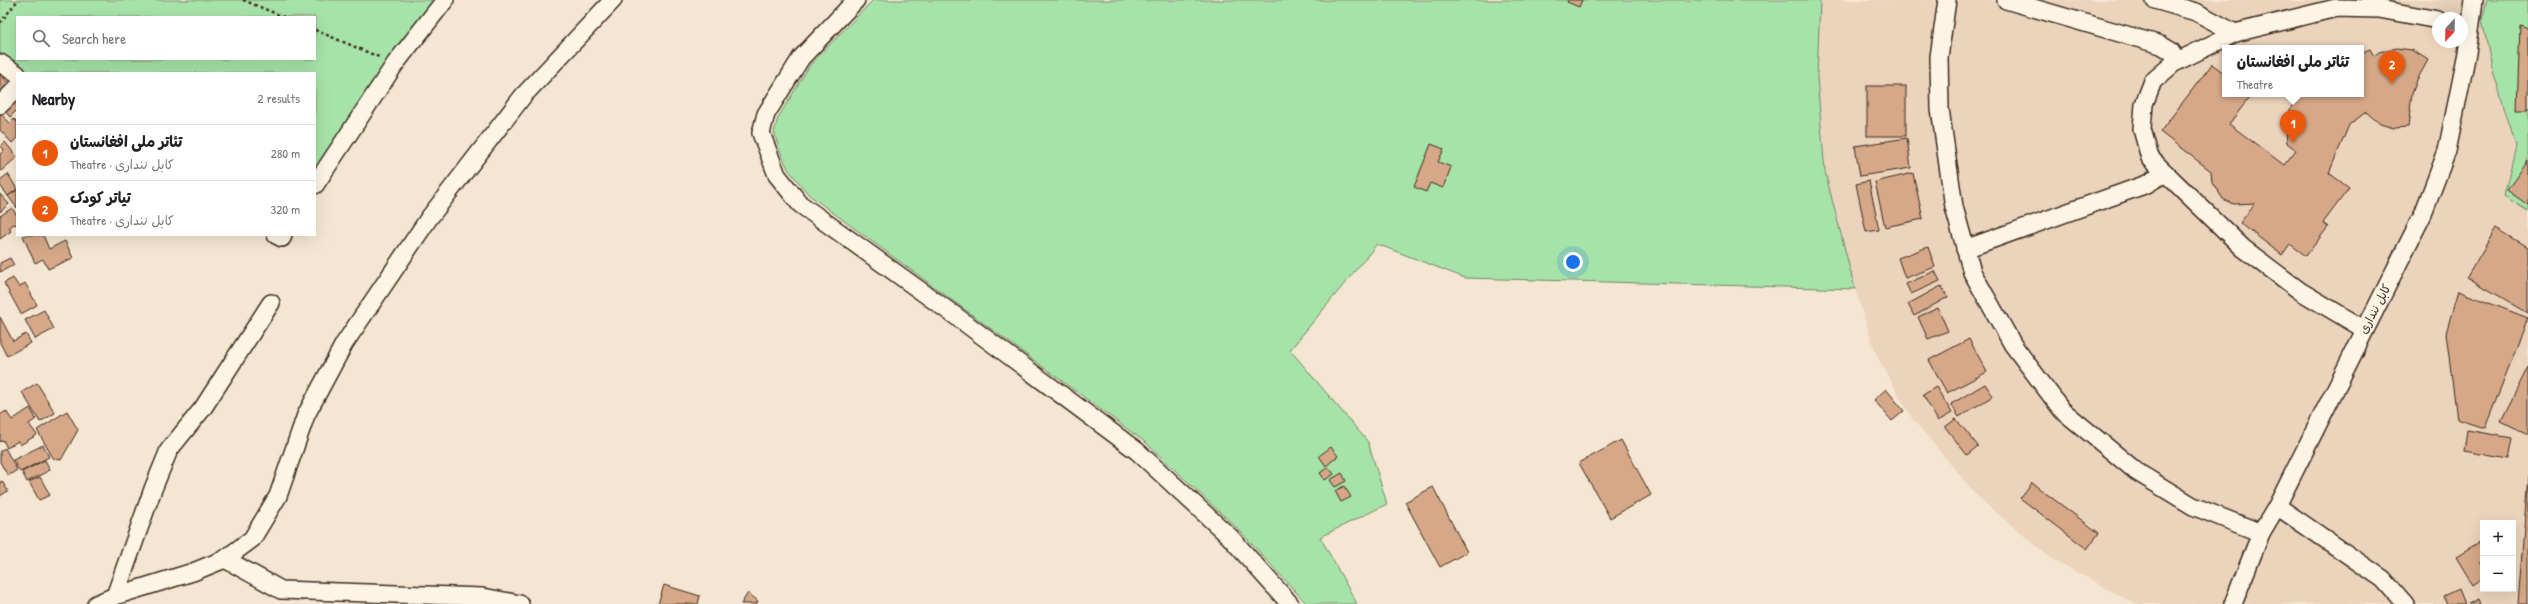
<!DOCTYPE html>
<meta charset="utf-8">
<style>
:root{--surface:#fff;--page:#f6f6f6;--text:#202124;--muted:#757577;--line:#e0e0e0;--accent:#ea580c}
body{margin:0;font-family:"Patrick Hand","Playpen Sans Arabic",sans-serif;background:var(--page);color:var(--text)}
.controls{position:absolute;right:12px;bottom:12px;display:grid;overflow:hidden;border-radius:0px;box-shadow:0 4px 16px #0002}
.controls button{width:36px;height:36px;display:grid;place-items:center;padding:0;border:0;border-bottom:1px solid var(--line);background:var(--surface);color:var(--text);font:20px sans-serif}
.compass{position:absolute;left:2432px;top:12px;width:36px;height:36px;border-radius:50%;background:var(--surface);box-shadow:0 4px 16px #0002;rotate:202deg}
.you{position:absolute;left:1573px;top:262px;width:14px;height:14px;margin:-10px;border:3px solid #fff;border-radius:50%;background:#1a73e8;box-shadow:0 0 0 6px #1a73e833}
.badge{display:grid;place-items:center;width:26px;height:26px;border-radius:50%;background:var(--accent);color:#fff;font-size:13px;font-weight:700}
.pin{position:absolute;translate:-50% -33px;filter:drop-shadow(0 1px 2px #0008)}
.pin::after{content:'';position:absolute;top:21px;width:14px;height:12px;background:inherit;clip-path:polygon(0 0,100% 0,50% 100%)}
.popup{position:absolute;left:2222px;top:45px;width:142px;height:52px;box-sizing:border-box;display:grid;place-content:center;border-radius:0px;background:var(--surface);filter:drop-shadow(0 1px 3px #0005);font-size:13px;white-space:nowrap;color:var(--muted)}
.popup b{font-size:15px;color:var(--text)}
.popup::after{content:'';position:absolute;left:50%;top:100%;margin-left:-8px;border:8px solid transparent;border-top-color:var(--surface)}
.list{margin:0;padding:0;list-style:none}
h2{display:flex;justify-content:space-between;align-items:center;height:52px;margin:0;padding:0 16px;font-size:17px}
h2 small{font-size:13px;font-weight:400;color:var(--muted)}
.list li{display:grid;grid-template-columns:26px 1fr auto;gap:12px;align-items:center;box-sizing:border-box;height:56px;padding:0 16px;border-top:1px solid var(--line)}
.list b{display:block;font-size:15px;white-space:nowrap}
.list p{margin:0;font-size:13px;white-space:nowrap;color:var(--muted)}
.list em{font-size:13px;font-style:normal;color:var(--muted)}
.icon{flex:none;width:22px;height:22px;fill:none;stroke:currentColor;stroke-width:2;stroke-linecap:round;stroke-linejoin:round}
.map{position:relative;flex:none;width:2528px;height:604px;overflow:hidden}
.search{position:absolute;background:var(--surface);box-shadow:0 4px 16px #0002;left:16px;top:16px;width:300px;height:44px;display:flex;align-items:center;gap:10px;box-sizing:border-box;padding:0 14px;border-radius:0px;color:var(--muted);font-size:15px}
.panel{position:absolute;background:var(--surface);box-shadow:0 4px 16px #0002;left:16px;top:72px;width:300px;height:164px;border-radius:0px}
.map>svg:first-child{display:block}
</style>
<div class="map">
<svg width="2528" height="604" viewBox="0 0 2528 604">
<rect width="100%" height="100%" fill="#f4e6d2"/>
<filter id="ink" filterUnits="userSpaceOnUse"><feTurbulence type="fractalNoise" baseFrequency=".025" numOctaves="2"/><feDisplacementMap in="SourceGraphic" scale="8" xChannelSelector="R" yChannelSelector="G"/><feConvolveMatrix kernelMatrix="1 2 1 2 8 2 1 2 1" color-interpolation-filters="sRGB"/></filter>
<g filter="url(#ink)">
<path fill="#ebd3bc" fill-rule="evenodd" d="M1820,0H2528V604H2135L2051,558L1979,498L1912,418L1877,356L1855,289L1825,172L1817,78ZM2438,18H2462V42H2438ZM2225,48H2361V94H2225ZM2483,523H2513V589H2483Z"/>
<g fill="#a6e3a9" stroke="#708664" fill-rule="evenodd">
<path d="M0,0H445L315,185V73H17L0,63ZM17,17H315V59H17Z"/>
<polygon points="873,0 1820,0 1817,78 1825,172 1855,289 1465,278 1377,244 1290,350 1368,442 1387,504 1320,537 1357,604 1307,604 1238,529 1145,442 809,195 788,169 779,149 774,132 778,118 810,65"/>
<polygon points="2487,0 2528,0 2528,211 2504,196 2516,145 2493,71 2482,20"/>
</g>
<g fill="#d6a888" stroke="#3b2a1e">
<polygon points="1568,0 1582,0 1579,7 1567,2"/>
<polygon points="2520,25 2528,28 2528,110 2517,110"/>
<polygon points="2396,48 2412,50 2428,60 2417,80 2412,94 2408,127 2394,128 2380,124 2366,112 2349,125 2329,173 2349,188 2323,223 2328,227 2306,256 2290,244 2282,255 2240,223 2255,203 2233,204 2223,199 2212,182 2211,171 2160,132 2212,64 2225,74 2225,94 2252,94 2229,124 2284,165 2296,150 2287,143 2286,131 2281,128 2298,94 2361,94 2361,53 2370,49 2374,56 2379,52"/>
<polygon points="0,74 9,84 0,93"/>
<rect x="1867" y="86" width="39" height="50"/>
<polygon points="15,99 17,102 17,110 10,117 3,109"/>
<polygon points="0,113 10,123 14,119 17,122 17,138 12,143 0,130"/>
<polygon points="1907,138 1911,168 1860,176 1855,146"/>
<polygon points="5,142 17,157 0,172 0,154 4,150 1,146"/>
<polygon points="1431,144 1444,149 1438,162 1451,167 1443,188 1430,183 1426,192 1414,187"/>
<polygon points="2528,161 2528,205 2507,190"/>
<polygon points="1913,173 1923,219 1885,227 1875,182"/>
<polygon points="8,174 17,189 8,196 0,185 0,180"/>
<polygon points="1869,181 1879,230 1866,232 1856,184"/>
<polygon points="17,190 17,208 8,196"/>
<polygon points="0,194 9,204 0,212"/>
<polygon points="12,208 17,216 17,225 14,224 9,228 11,231 0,239 0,216"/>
<polygon points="2496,228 2528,247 2528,313 2467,277"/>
<polygon points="26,235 43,235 49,249 65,241 73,258 48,269 43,259 35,263 23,236"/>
<polygon points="1928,247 1935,267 1905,278 1898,258"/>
<polygon points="10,258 14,265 0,272 0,263"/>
<polygon points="1935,271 1940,281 1911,294 1906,284"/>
<polygon points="13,278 19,287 25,283 37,305 21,314 4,283"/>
<polygon points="1941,286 1948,297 1914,316 1908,304"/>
<polygon points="2458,291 2528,318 2485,428 2457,419 2446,333"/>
<polygon points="1938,308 1948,331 1928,339 1918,317"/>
<polygon points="44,310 54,329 35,339 25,320"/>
<polygon points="0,317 13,341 26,334 31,343 7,356 0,343"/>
<polygon points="1969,339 1987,372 1947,393 1929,360"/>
<polygon points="2528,367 2528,434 2501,421"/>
<polygon points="37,383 55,413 40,422 22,392"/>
<polygon points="1985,384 1993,396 1959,417 1951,404"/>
<polygon points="1936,387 1952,413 1938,421 1923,395"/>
<polygon points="1886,389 1904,411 1892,421 1874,400"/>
<polygon points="30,408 36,419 29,424 37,435 20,445 18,441 7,448 3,440 0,442 0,415 6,411 12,420"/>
<polygon points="67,411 78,430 61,460 53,458 37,430"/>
<polygon points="1956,419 1978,446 1967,455 1945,427"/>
<polygon points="2467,430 2512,438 2508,459 2464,451"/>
<polygon points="1621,440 1651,495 1610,518 1579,463"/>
<polygon points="43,445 49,457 20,472 13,460"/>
<polygon points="1331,447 1338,456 1326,466 1319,456"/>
<polygon points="5,448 17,470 8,476 0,462 0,451"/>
<polygon points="45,460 50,470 27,482 22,472"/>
<polygon points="1328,467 1334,474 1325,480 1320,473"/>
<polygon points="1342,473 1346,481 1335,487 1330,480"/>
<polygon points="2528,475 2528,604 2518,604"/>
<polygon points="40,477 50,495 39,500 29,482"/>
<polygon points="2,481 8,491 0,496 0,482"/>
<polygon points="2032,483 2099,533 2087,549 2020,498"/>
<polygon points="1344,486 1351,497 1341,502 1335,491"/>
<polygon points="1433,487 1467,552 1440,567 1405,502"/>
<polygon points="2483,541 2483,560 2480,562 2483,567 2483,578 2473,585 2456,557"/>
<polygon points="664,585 700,596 698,604 658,604"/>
<polygon points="2459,589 2465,604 2447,604 2444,596"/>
<polygon points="748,593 758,601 756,604 741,604"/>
<polygon points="2479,599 2481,604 2468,604"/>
</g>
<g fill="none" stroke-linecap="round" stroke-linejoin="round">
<defs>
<g id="minor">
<polyline points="856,0 801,58 766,114 761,133 777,175 800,204 957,317 1137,451 1230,537 1290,604"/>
<polyline points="1947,0 1939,57 1940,109 1954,207 1972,272 2013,345 2062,410 2137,472 2193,506 2261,533"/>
<polyline points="2006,0 2161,45 2171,51 2178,61"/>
<polyline points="2155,0 2196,12 2235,33"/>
<polyline points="0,63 17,74"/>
<polyline points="0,105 17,88"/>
<polyline points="315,185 395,64 445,0"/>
<polyline points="276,235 282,238 283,235"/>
<polyline points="1965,249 2147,184 2165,173"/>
<polyline points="2364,329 2300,291 2243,248 2150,158 2142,129 2144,104 2153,81 2174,63 2235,33 2336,8 2379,9 2438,20"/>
<polyline points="2277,506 2383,579 2405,604"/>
<polyline points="225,559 281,590 483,597 520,604"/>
<polyline points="115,596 193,572 225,559 252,539 278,496 306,415 344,344 429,218 523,96 613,0"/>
<polyline points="96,604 115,596 153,489 169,450 203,408 271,303"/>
<polyline points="2233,604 2261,533 2277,506 2423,214 2447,151 2467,53 2474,0"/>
</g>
</defs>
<use href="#minor" stroke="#3b2a1e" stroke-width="20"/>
<g stroke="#3b2a1e" stroke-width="2.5" stroke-dasharray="3 3" stroke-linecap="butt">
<polyline points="243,0 284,17"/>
<polyline points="0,23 18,0"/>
<polyline points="315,30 379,57"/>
</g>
<use href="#minor" stroke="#fcf5e5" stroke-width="17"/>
</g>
</g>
<g text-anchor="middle" stroke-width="3.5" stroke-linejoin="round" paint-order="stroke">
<g font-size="12" fill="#3b2a1e" stroke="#fcf5e5">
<text transform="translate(2375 309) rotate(-62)" y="4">کابل ننداری</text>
</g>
</g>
</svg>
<div class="controls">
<button>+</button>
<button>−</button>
</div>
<svg class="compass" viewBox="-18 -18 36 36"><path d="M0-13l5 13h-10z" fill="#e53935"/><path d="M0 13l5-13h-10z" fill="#757577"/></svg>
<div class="you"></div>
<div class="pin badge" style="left:2293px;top:143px">1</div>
<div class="popup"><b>تئاتر ملی افغانستان</b>Theatre</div>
<div class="pin badge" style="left:2392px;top:84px">2</div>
<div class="search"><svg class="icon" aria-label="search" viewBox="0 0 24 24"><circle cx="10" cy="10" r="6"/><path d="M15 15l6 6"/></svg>Search here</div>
<section class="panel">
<h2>Nearby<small>2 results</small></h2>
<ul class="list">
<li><span class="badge">1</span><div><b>تئاتر ملی افغانستان</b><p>Theatre · کابل ننداری</p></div><em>280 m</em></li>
<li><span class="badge">2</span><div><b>تیاتر کودک</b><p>Theatre · کابل ننداری</p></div><em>320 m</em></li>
</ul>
</section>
</div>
